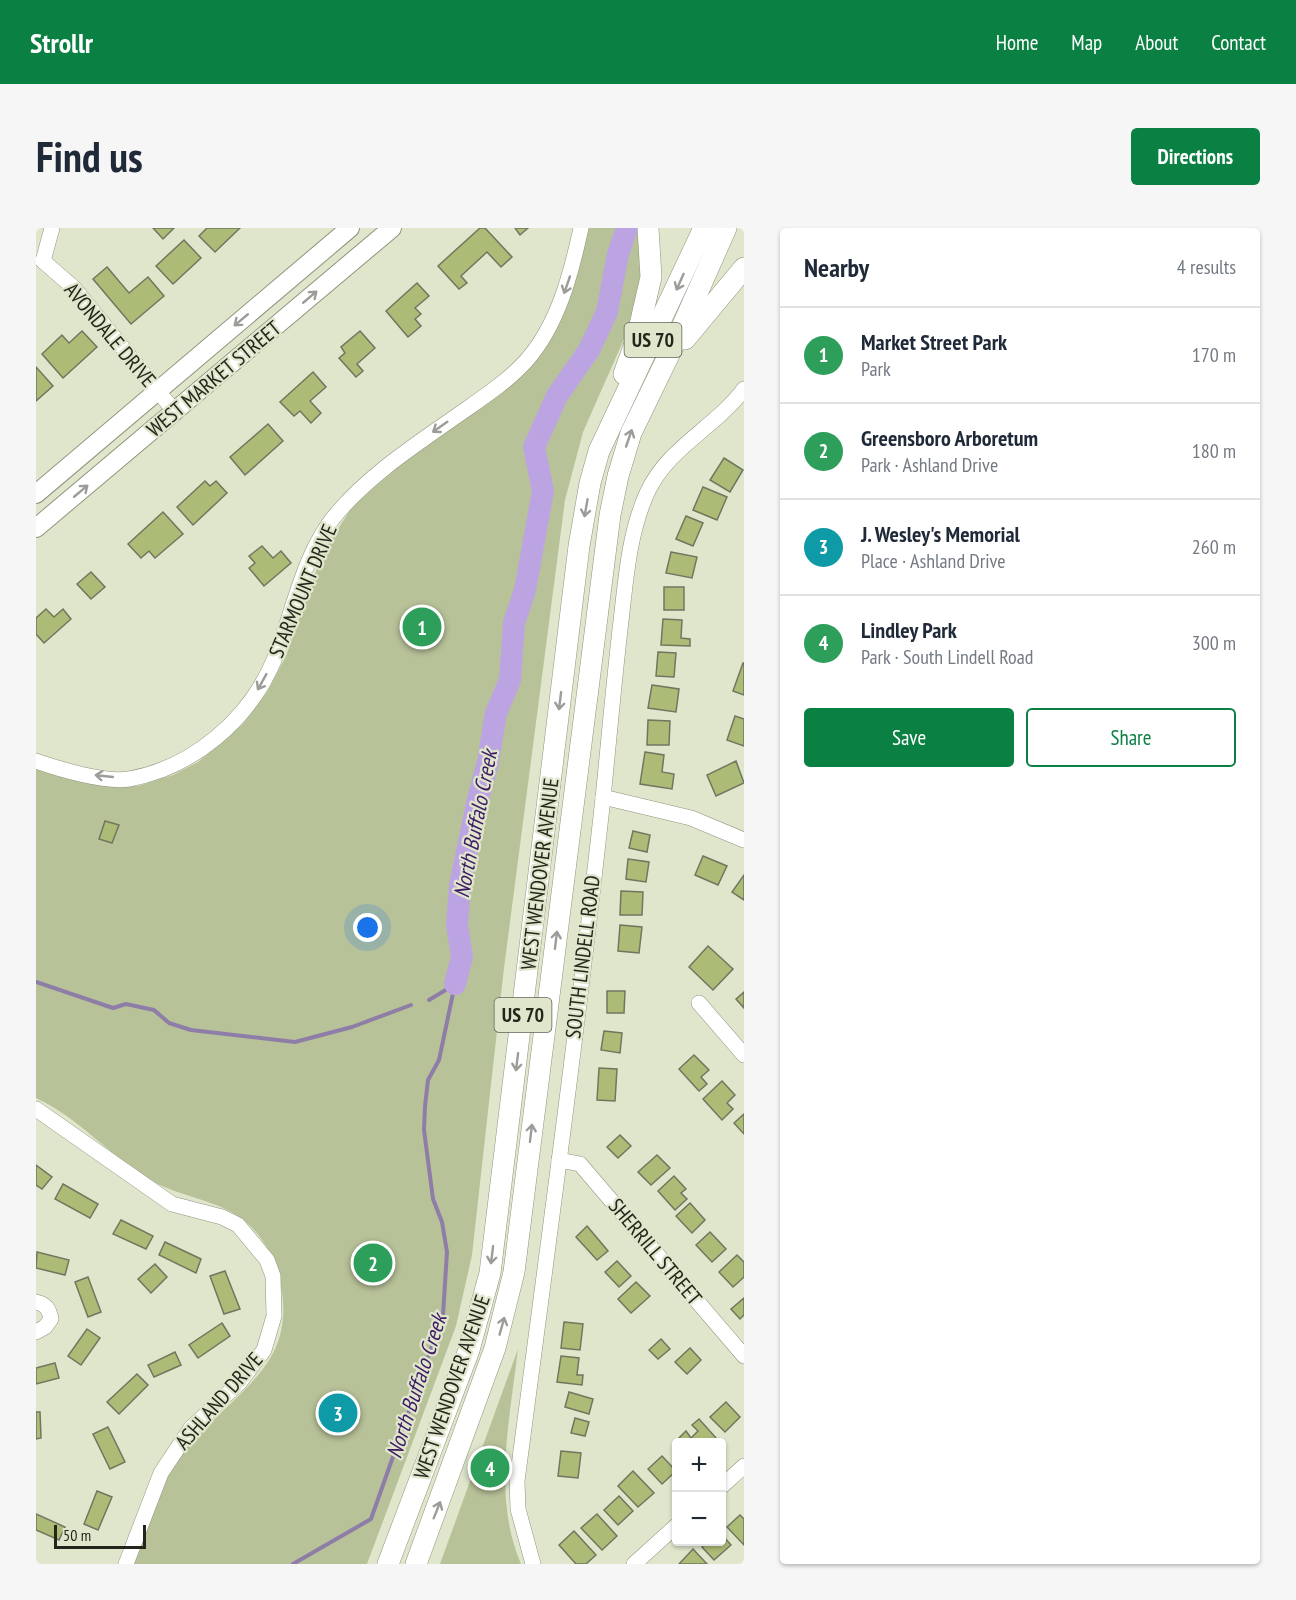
<!DOCTYPE html>
<meta charset="utf-8">
<style>
:root{--surface:#fff;--page:#f6f6f7;--text:#1f2937;--muted:#747a83;--line:#e0e1e3;--accent:#0b8043}
body{margin:0;font-family:"PT Sans Narrow",sans-serif;background:var(--page);color:var(--text)}
.controls{position:absolute;right:18px;bottom:18px;display:grid;overflow:hidden;border-radius:6px;box-shadow:0 2px 4px #0004}
.controls button{width:54px;height:54px;display:grid;place-items:center;padding:0;border:0;border-bottom:2px solid var(--line);background:var(--surface);color:var(--text);font:30px sans-serif}
.scale{position:absolute;left:18px;bottom:15px;width:92px;box-sizing:border-box;padding-left:6px;border:3px solid #24261c;border-top:0;font-size:16px;line-height:21px;white-space:nowrap;color:#24261c;-webkit-text-stroke:4px #dfe6cc;paint-order:stroke}
.you{position:absolute;left:332px;top:700px;width:21px;height:21px;margin:-15px;border:4px solid #fff;border-radius:50%;background:#1a73e8;box-shadow:0 0 0 9px #1a73e833}
.badge{display:grid;place-items:center;width:39px;height:39px;border-radius:50%;background:var(--accent);color:#fff;font-size:20px;font-weight:700}
.pin{position:absolute;translate:-50% -50%;border:3px solid #fff;box-shadow:0 2px 6px #0006}
.list{margin:0;padding:0;list-style:none}
h2{display:flex;justify-content:space-between;align-items:center;height:78px;margin:0;padding:0 24px;font-size:26px}
h2 small{font-size:20px;font-weight:400;color:var(--muted)}
.list li{display:grid;grid-template-columns:39px 1fr auto;gap:18px;align-items:center;box-sizing:border-box;height:96px;padding:0 24px;border-top:2px solid var(--line)}
.list b{display:block;font-size:22px;white-space:nowrap}
.list p{margin:0;font-size:20px;white-space:nowrap;color:var(--muted)}
.list em{font-size:20px;font-style:normal;color:var(--muted)}
.actions{display:flex;gap:12px;padding:18px 24px}
.actions a{flex:1;padding:14px 0;border:2px solid var(--accent);border-radius:6px;text-align:center;font-size:21px;color:var(--accent)}
.actions .main{background:var(--accent);color:#fff}
.map{position:relative;flex:none;width:708px;height:1336px;overflow:hidden;border-radius:6px}
header{display:flex;align-items:center;gap:36px;box-sizing:border-box;height:84px;padding:0 30px;background:var(--accent);color:#fff}
header strong{font-size:28px}
nav{display:flex;gap:33px;margin-inline-start:auto;font-size:21px}
.intro{display:flex;align-items:center;justify-content:space-between;box-sizing:border-box;height:144px;padding:0 36px}
h1{margin:0;font-size:42px}
.button{padding:15px 27px;border-radius:6px;background:var(--accent);color:#fff;font-size:21px;font-weight:700}
main{display:flex;gap:36px;padding:0 36px}
aside{flex:1;background:var(--surface);border-radius:6px;box-shadow:0 2px 4px #0004}
.map>svg:first-child{display:block}
</style>
<header>
<strong>Strollr</strong>
<nav><a>Home</a><a>Map</a><a>About</a><a>Contact</a></nav>
</header>
<div class="intro"><h1>Find us</h1><a class="button">Directions</a></div>
<main>
<div class="map">
<svg width="708" height="1336" viewBox="0 0 708 1336">
<rect width="100%" height="100%" fill="#dfe6cc"/>
<g fill="#b8c299">
<path d="M550,0H603L605,28L604,62L588,111L547,204L529,272L468,740L436,1027L420,1098L331,1336H98C109,1308 124,1258 139,1235C166,1195 215,1165 236,1127C260,1085 244,1019 206,991C181,972 146,969 118,954C76,931 44,890 0,870V539L27,549L71,557L102,558L137,547L162,534L206,497L231,464L250,428L286,326L318,276L365,235L490,140Z"/>
<path d="M482,1121C474,1191 456,1268 485,1336H404Z"/>
</g>
<g fill="none" stroke-linecap="round" stroke-linejoin="round">
<g stroke="#8e7ea7" stroke-width="4">
<polyline points="0,754 77,780 90,776 118,782 133,795 155,802 259,814 316,799 375,777"/>
<polyline points="393,772 418,757"/>
<polyline points="257,1336 335,1291 407,1087 411,1024 406,994 397,971 388,902 389,878 392,852 403,832 419,756"/>
</g>
<polyline stroke="#bca4e3" stroke-width="22" points="419,756 426,729 421,697 424,657 442,571 452,534 460,485 474,452 478,395 489,362 507,263 498,219 521,168 553,122 571,84 582,26 591,0"/>
</g>
<g fill="#acbc77" stroke="#71765f" stroke-width="1.5">
<polygon points="117,0 138,0 127,11"/>
<polygon points="171,0 204,0 179,24 163,8"/>
<polygon points="444,0 449,0 476,29 465,39 451,24 425,48 431,55 423,61 402,38"/>
<polygon points="479,0 492,0 484,7"/>
<polygon points="148,12 165,30 137,56 120,38"/>
<polygon points="71,39 93,65 112,49 128,68 95,96 57,51"/>
<polygon points="381,55 393,68 379,80 385,86 379,91 385,98 372,109 350,83"/>
<polygon points="46,103 61,119 27,150 6,126 26,107 33,115"/>
<polygon points="324,103 339,120 321,136 327,143 320,149 303,130 309,125 305,119"/>
<polygon points="0,139 17,158 0,173"/>
<polygon points="277,144 290,159 274,173 285,185 275,195 264,183 258,188 244,174"/>
<polygon points="232,196 247,213 209,247 194,229"/>
<polygon points="688,230 707,242 694,264 674,252"/>
<polygon points="169,253 174,258 180,253 191,265 157,297 141,279"/>
<polygon points="667,259 691,269 681,292 657,282"/>
<polygon points="127,284 147,306 119,330 113,323 105,330 92,316"/>
<polygon points="650,288 667,295 657,318 640,311"/>
<polygon points="226,318 237,330 245,323 255,335 228,358 213,340 219,335 213,328"/>
<polygon points="635,324 661,329 656,350 630,345"/>
<polygon points="55,344 69,359 55,371 41,356"/>
<rect x="628" y="359" width="20" height="23"/>
<polygon points="10,381 18,389 27,381 35,391 8,415 0,406 0,390"/>
<polygon points="627,391 646,392 645,410 654,411 654,418 625,417"/>
<polygon points="622,424 640,425 638,449 620,448"/>
<polygon points="707,435 708,435 708,467 697,463"/>
<polygon points="616,457 643,461 640,484 612,480"/>
<polygon points="699,488 708,491 708,518 691,512"/>
<polygon points="612,492 634,493 633,517 611,517"/>
<polygon points="609,524 628,527 626,544 638,546 636,561 604,556"/>
<polygon points="700,533 708,555 680,568 671,547"/>
<polygon points="69,593 83,597 76,615 63,611"/>
<polygon points="597,603 614,607 611,624 593,620"/>
<polygon points="667,628 691,638 682,657 659,647"/>
<polygon points="592,631 613,634 610,654 590,651"/>
<polygon points="708,647 708,672 696,664"/>
<polygon points="585,663 607,664 606,687 584,687"/>
<polygon points="584,697 606,699 603,725 582,723"/>
<polygon points="672,718 697,741 677,762 653,739"/>
<polygon points="571,763 589,763 588,785 571,785"/>
<polygon points="708,764 708,780 700,771"/>
<polygon points="568,803 586,805 584,825 565,822"/>
<polygon points="658,827 673,842 665,849 671,856 663,863 643,841"/>
<polygon points="563,840 581,841 579,873 561,872"/>
<polygon points="686,853 699,867 691,875 697,881 686,892 667,871"/>
<polygon points="708,886 708,906 698,895"/>
<polygon points="584,907 595,918 582,930 571,919"/>
<polygon points="621,927 634,940 615,957 602,944"/>
<polygon points="0,937 16,949 6,961 0,957"/>
<polygon points="638,948 650,961 645,965 651,971 639,982 622,963"/>
<polygon points="27,956 62,976 54,990 19,971"/>
<polygon points="654,975 669,992 656,1005 640,988"/>
<polygon points="85,992 117,1008 110,1021 77,1006"/>
<polygon points="551,998 572,1023 561,1032 540,1009"/>
<polygon points="674,1004 690,1021 676,1034 660,1017"/>
<polygon points="129,1014 165,1031 160,1045 123,1027"/>
<polygon points="1,1024 33,1032 29,1047 0,1040"/>
<polygon points="701,1027 708,1034 708,1049 697,1059 683,1044"/>
<polygon points="581,1033 595,1048 583,1059 569,1044"/>
<polygon points="119,1036 131,1049 115,1065 102,1051"/>
<polygon points="189,1043 204,1081 188,1086 174,1048"/>
<polygon points="52,1049 65,1084 52,1089 39,1054"/>
<polygon points="600,1054 614,1068 595,1085 582,1071"/>
<polygon points="708,1070 708,1087 704,1091 695,1081"/>
<polygon points="528,1094 547,1096 544,1122 525,1120"/>
<polygon points="186,1095 194,1108 162,1130 153,1117"/>
<polygon points="51,1101 64,1110 45,1137 32,1128"/>
<polygon points="625,1111 634,1121 622,1131 613,1122"/>
<polygon points="654,1120 665,1132 651,1146 639,1134"/>
<polygon points="139,1124 145,1137 118,1149 112,1137"/>
<polygon points="525,1128 543,1130 541,1147 547,1147 546,1157 521,1154"/>
<polygon points="19,1135 23,1150 0,1156 0,1140"/>
<polygon points="101,1146 112,1157 83,1186 71,1174"/>
<polygon points="533,1164 557,1171 553,1186 529,1179"/>
<polygon points="690,1174 704,1189 689,1204 674,1189"/>
<polygon points="0,1184 4,1184 5,1210 0,1211"/>
<polygon points="539,1190 553,1194 549,1208 535,1205"/>
<polygon points="663,1191 680,1210 676,1214 647,1214 643,1210 650,1203 655,1210 662,1203 656,1197"/>
<polygon points="72,1199 89,1234 74,1241 57,1206"/>
<polygon points="525,1223 545,1225 542,1250 522,1248"/>
<polygon points="626,1228 640,1243 626,1256 612,1241"/>
<polygon points="597,1243 618,1265 602,1279 582,1258"/>
<polygon points="61,1263 76,1269 62,1302 48,1296"/>
<polygon points="583,1268 597,1283 582,1297 568,1282"/>
<polygon points="0,1286 29,1299 23,1312 0,1302"/>
<polygon points="561,1286 581,1308 566,1322 545,1300"/>
<polygon points="704,1287 708,1291 708,1317 691,1299"/>
<polygon points="538,1303 560,1327 550,1336 540,1336 523,1317"/>
<polygon points="686,1307 695,1317 678,1332 666,1319 672,1314 686,1314"/>
<polygon points="657,1321 671,1336 643,1336"/>
</g>
<g fill="none" stroke-linecap="round" stroke-linejoin="round">
<defs>
<g id="minor">
<polyline points="7,33 38,60 139,184"/>
<polyline points="7,33 16,0"/>
<path d="M0,533C23,541 69,555 93,551C156,540 213,492 238,432C258,384 267,323 303,283C336,245 378,218 419,189C443,172 470,155 490,133C522,97 535,46 545,0"/>
<polyline points="567,569 655,590 708,612"/>
<polyline points="663,775 708,827"/>
<polyline points="0,881 136,976 186,989 202,997 231,1032 237,1048 238,1088 228,1122 204,1154 155,1200 125,1245 90,1336"/>
<polyline points="523,932 544,936 708,1128"/>
<path d="M0,1074C10,1076 13,1081 15,1091L9,1099L0,1104"/>
<polyline points="686,1258 708,1238"/>
<path d="M497,1336L482,1281L481,1253C511,1025 542,798 567,570C573,511 578,452 585,393C590,350 593,305 611,265C632,219 679,200 708,161"/>
<polyline points="598,1336 640,1298"/>
</g>
<g id="major">
<polyline points="0,266 314,0"/>
<polyline points="0,300 356,0"/>
</g>
<g id="highway">
<polyline points="649,111 708,40"/>
<polyline points="588,146 601,110 615,49 612,0"/>
<polyline points="352,1336 433,1122 454,1045 543,318 554,255 563,223 668,0"/>
<polyline points="380,1336 459,1120 478,1044 574,287 582,248 595,205 643,106 690,0"/>
</g>
</defs>
<use href="#minor" stroke="#8f957d" stroke-width="16"/>
<use href="#major" stroke="#8f957d" stroke-width="20"/>
<use href="#highway" stroke="#8f957d" stroke-width="22"/>
<use href="#minor" stroke="#fff" stroke-width="15"/>
<use href="#major" stroke="#fff" stroke-width="18"/>
<use href="#highway" stroke="#fff" stroke-width="21"/>
</g>
<defs><path id="oneway-shaft" d="M-6 0H5M1.5-3L5.5 0L1.5 3" fill="none" stroke-width="1.6" stroke-linecap="round" stroke-linejoin="round" transform="scale(1.5)"/></defs>
<g stroke="#9c9d99">
<use href="#oneway-shaft" transform="translate(644 54) rotate(114)"/>
<use href="#oneway-shaft" transform="translate(531 57) rotate(109)"/>
<use href="#oneway-shaft" transform="translate(274 69) rotate(-40)"/>
<use href="#oneway-shaft" transform="translate(205 92) rotate(140)"/>
<use href="#oneway-shaft" transform="translate(404 199) rotate(145)"/>
<use href="#oneway-shaft" transform="translate(593 210) rotate(-71)"/>
<use href="#oneway-shaft" transform="translate(45 263) rotate(-40)"/>
<use href="#oneway-shaft" transform="translate(550 280) rotate(100)"/>
<use href="#oneway-shaft" transform="translate(226 454) rotate(119)"/>
<use href="#oneway-shaft" transform="translate(524 473) rotate(97)"/>
<use href="#oneway-shaft" transform="translate(68 548) rotate(-174)"/>
<use href="#oneway-shaft" transform="translate(520 712) rotate(-83)"/>
<use href="#oneway-shaft" transform="translate(481 834) rotate(97)"/>
<use href="#oneway-shaft" transform="translate(495 905) rotate(-83)"/>
<use href="#oneway-shaft" transform="translate(456 1027) rotate(97)"/>
<use href="#oneway-shaft" transform="translate(466 1098) rotate(-74)"/>
<use href="#oneway-shaft" transform="translate(401 1282) rotate(-68)"/>
</g>
<g text-anchor="middle" stroke-width="4.5" stroke-linejoin="round" paint-order="stroke">
<g fill="#dfe6cc" stroke="#5c6051" stroke-width="1.5">
<rect x="588.5" y="95" width="57" height="34" rx="4.5"/>
<rect x="458.5" y="770" width="57" height="34" rx="4.5"/>
</g>
<g font-size="20" font-weight="bold" fill="#24261c">
<text x="617" y="119">US 70</text>
<text x="487" y="794">US 70</text>
</g>
<g font-size="21" fill="#24261c" stroke="#dfe6cc">
<text transform="translate(74 107) rotate(50)" y="7">AVONDALE DRIVE</text>
<text transform="translate(178 151) rotate(-40)" y="7">WEST MARKET STREET</text>
<text transform="translate(267 363) rotate(-67)" y="7">STARMOUNT DRIVE</text>
<text transform="translate(504 646) rotate(-83)" y="7">WEST WENDOVER AVENUE</text>
<text transform="translate(547 729) rotate(-83)" y="7">SOUTH LINDELL ROAD</text>
<text transform="translate(619 1024) rotate(50)" y="7">SHERRILL STREET</text>
<text transform="translate(416 1159) rotate(-71)" y="7">WEST WENDOVER AVENUE</text>
<text transform="translate(183 1173) rotate(-49)" y="7">ASHLAND DRIVE</text>
</g>
<g font-size="22" font-style="italic" fill="#3e1a64" stroke="#dfe6cc">
<text transform="translate(439 596) rotate(-79)" y="8">North Buffalo Creek</text>
<text transform="translate(380 1158) rotate(-72)" y="8">North Buffalo Creek</text>
</g>
</g>
</svg>
<div class="controls">
<button>+</button>
<button>−</button>
</div>
<div class="scale">50 m</div>
<div class="you"></div>
<div class="pin badge" style="left:386px;top:399px;background:#2e9e5b">1</div>
<div class="pin badge" style="left:337px;top:1035px;background:#2e9e5b">2</div>
<div class="pin badge" style="left:302px;top:1185px;background:#0f9aa8">3</div>
<div class="pin badge" style="left:454px;top:1240px;background:#2e9e5b">4</div>
</div>
<aside>
<h2>Nearby<small>4 results</small></h2>
<ul class="list">
<li><span class="badge" style="background:#2e9e5b">1</span><div><b>Market Street Park</b><p>Park</p></div><em>170 m</em></li>
<li><span class="badge" style="background:#2e9e5b">2</span><div><b>Greensboro Arboretum</b><p>Park · Ashland Drive</p></div><em>180 m</em></li>
<li><span class="badge" style="background:#0f9aa8">3</span><div><b>J. Wesley's Memorial</b><p>Place · Ashland Drive</p></div><em>260 m</em></li>
<li><span class="badge" style="background:#2e9e5b">4</span><div><b>Lindley Park</b><p>Park · South Lindell Road</p></div><em>300 m</em></li>
</ul>
<div class="actions"><a class="main">Save</a><a>Share</a></div>
</aside>
</main>
